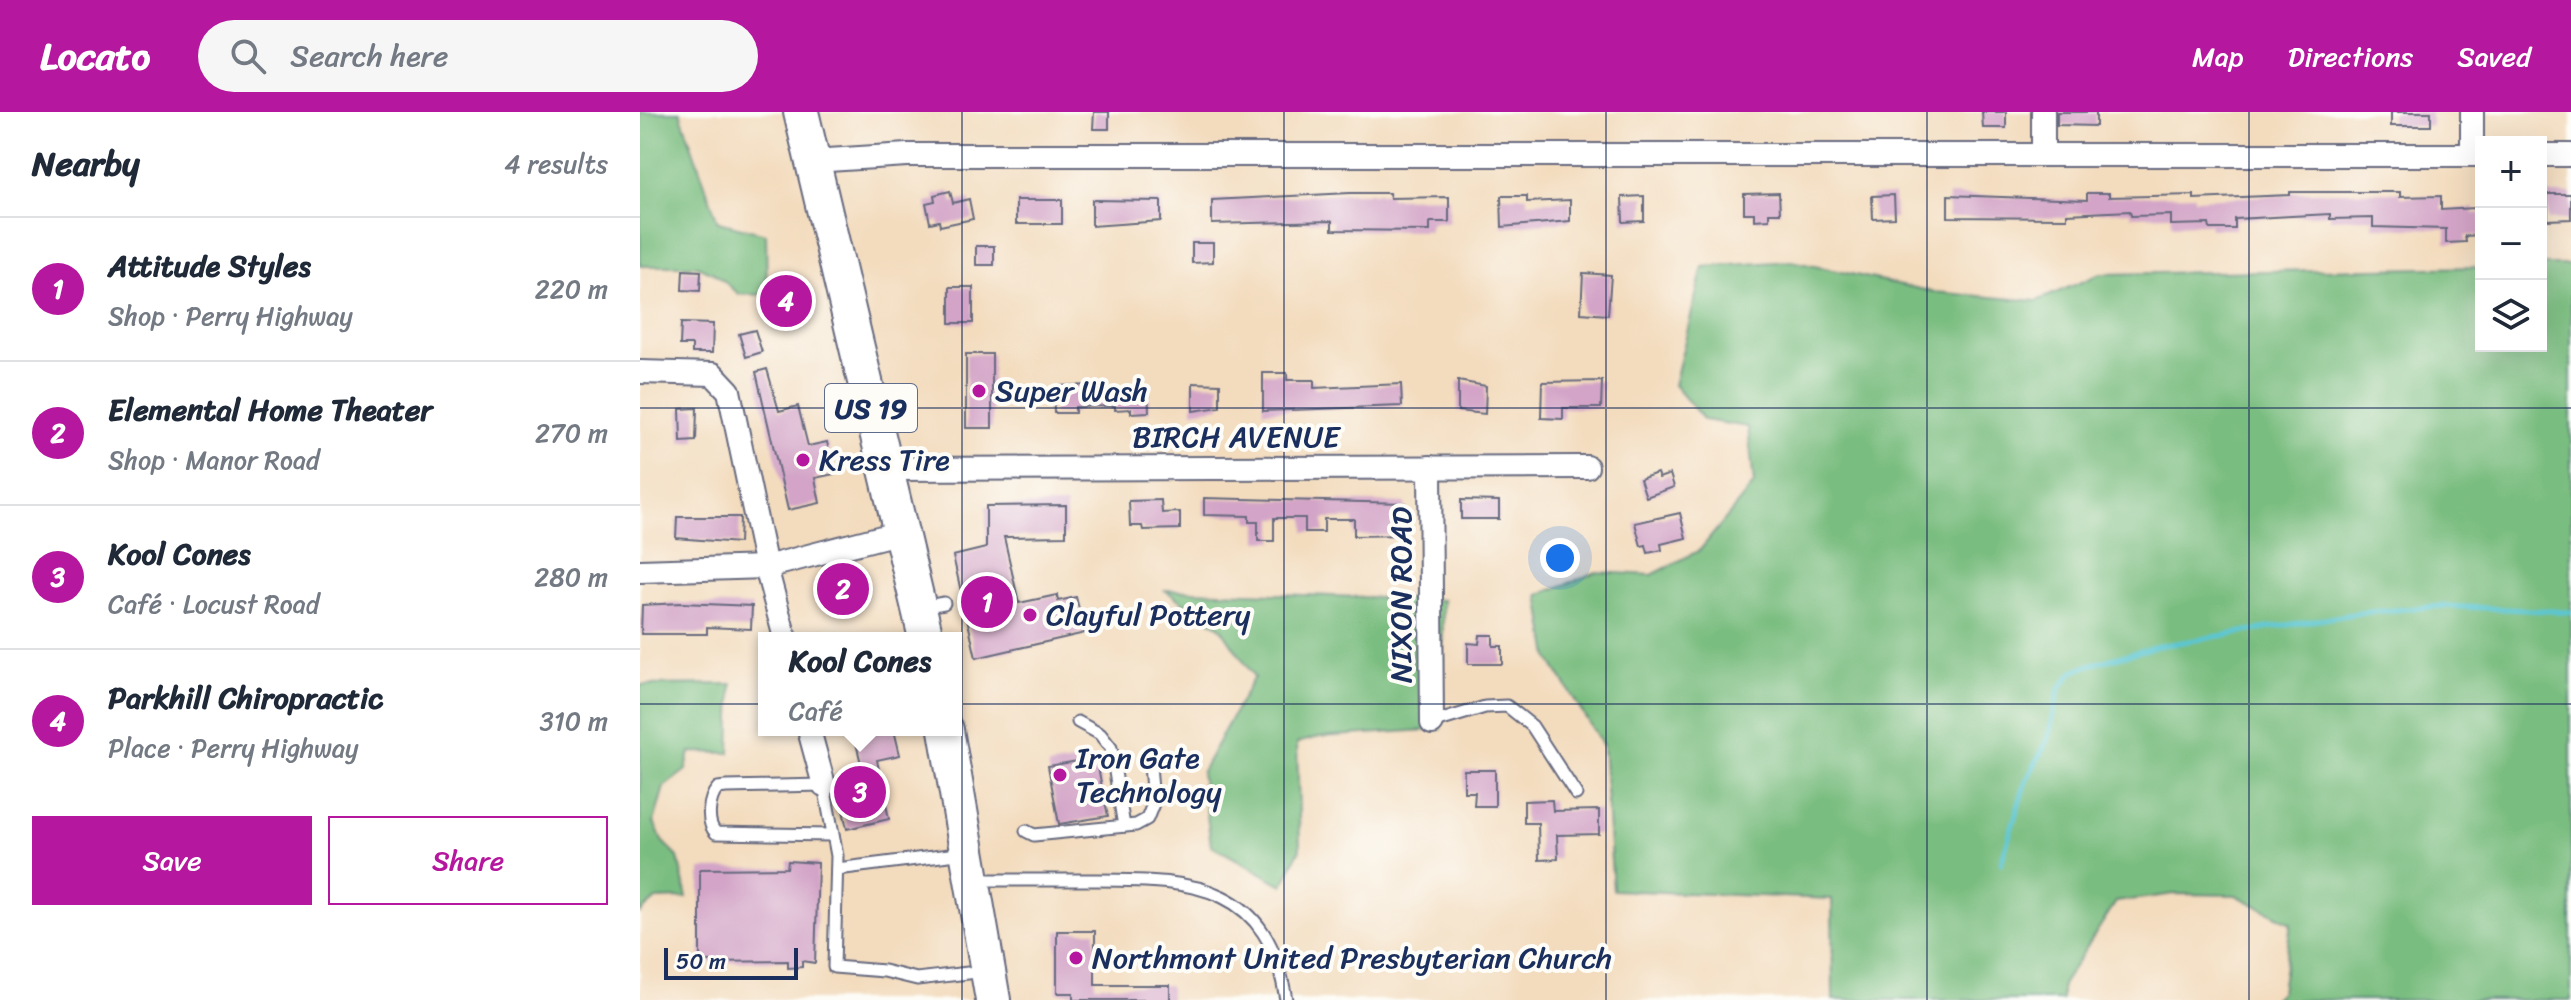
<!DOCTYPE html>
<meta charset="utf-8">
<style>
:root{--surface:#fff;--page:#f6f6f7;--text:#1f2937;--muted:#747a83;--line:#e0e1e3;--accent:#b5179e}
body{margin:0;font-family:Sriracha,sans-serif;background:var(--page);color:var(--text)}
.controls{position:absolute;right:24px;top:24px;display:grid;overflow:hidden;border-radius:0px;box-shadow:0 8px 32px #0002}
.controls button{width:72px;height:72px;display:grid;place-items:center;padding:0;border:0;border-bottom:2px solid var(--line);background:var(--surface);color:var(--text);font:40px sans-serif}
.scale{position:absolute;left:24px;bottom:20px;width:134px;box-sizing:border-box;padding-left:8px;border:4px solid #1b2f5e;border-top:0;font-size:22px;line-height:28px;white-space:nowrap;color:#1b2f5e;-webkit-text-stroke:6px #fdfcf7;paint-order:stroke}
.you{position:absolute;left:920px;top:446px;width:28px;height:28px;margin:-20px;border:6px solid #fff;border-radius:50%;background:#1a73e8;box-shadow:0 0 0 12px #1a73e833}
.badge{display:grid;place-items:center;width:52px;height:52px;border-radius:50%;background:var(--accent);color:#fff;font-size:26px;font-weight:700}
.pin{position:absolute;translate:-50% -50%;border:4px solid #fff;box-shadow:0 2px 8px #0006}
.popup{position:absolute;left:118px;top:520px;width:204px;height:104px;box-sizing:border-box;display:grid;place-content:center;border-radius:0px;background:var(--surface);filter:drop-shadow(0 2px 6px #0005);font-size:26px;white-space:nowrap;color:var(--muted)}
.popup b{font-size:30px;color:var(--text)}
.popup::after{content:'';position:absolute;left:50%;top:100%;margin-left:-16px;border:16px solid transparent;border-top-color:var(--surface)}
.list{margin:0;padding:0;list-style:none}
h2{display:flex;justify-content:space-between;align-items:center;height:104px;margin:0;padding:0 32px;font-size:34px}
h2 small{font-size:26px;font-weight:400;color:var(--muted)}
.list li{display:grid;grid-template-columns:52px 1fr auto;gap:24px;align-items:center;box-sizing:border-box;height:144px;padding:0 32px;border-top:2px solid var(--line)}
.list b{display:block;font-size:30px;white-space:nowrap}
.list p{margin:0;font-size:26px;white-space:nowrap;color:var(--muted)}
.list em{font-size:26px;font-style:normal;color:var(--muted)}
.actions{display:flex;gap:16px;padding:24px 32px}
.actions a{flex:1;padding:18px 0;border:2px solid var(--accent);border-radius:0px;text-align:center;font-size:28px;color:var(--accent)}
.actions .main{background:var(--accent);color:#fff}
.icon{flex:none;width:44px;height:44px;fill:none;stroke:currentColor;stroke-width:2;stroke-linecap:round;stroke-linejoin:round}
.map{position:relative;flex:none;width:1931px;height:888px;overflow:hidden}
header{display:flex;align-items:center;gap:48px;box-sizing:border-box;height:112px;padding:0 40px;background:var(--accent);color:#fff}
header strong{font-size:38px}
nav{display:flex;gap:44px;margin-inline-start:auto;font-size:28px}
.search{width:560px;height:72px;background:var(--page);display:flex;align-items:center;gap:20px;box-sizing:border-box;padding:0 28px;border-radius:44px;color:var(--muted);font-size:30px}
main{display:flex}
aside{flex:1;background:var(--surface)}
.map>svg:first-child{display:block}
</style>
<header>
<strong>Locato</strong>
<div class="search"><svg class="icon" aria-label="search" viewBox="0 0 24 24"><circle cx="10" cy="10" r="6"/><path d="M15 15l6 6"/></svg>Search here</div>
<nav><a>Map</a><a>Directions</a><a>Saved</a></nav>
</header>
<main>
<aside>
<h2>Nearby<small>4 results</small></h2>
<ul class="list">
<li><span class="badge">1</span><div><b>Attitude Styles</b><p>Shop · Perry Highway</p></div><em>220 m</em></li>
<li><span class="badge">2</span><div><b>Elemental Home Theater</b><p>Shop · Manor Road</p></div><em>270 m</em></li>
<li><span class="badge">3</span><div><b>Kool Cones</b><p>Café · Locust Road</p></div><em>280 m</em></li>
<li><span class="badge">4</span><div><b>Parkhill Chiropractic</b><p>Place · Perry Highway</p></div><em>310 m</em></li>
</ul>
<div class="actions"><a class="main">Save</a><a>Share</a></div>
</aside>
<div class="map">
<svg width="1931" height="888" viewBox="0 0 1931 888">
<rect width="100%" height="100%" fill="#fdfcf7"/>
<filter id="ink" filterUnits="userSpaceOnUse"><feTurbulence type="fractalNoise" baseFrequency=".0125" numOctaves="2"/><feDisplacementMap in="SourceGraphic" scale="16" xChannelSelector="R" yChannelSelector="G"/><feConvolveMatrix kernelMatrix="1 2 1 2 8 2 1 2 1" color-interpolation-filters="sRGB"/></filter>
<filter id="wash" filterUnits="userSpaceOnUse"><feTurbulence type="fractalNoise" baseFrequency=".006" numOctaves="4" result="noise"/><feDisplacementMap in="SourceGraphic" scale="32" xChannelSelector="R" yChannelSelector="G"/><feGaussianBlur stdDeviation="1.8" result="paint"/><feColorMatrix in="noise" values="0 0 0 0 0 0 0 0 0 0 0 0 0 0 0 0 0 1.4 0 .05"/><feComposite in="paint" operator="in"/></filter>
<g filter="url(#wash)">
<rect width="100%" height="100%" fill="#f3dbbd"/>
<g fill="#7abd80" stroke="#4a766f" stroke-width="2">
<polygon points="0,0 40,0 78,110 126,122 127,183 99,182 74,161 57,154 0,154"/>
<polygon points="1151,149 1294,180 1397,189 1460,162 1841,155 1841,234 1901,234 1901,153 1931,153 1931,888 1632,888 1641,879 1651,811 1596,783 1535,782 1476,790 1422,873 1422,888 1193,888 1192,787 973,778 963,634 909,546 899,483 956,460 1012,463 1060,438 1114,372 1108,315 1064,308 1034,273 1063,155"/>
<polygon points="525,478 803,488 802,617 679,625 657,631 660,737 643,773 571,733 561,661 614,565 581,516"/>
<polygon points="92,572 90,641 50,640 46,658 24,675 14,710 22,729 38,745 47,786 16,787 0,801 0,573"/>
</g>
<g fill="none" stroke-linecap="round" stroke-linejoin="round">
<polyline stroke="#5ac6d3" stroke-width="5" points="1361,751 1386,669 1408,628 1419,577 1433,560 1450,553 1518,534 1720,501 1802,494 1931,500"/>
</g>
<g id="blocks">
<g fill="#d3a4c7">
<polygon points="454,0 469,0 469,17 453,17"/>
<polygon points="1342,0 1366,0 1366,16 1343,16"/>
<polygon points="1417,0 1456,0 1456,14 1417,13"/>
<rect x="1751" y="0" width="40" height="14"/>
<polygon points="310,79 313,91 329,87 333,107 300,114 299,109 290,111 286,91 295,89 294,83"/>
<polygon points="1650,80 1760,80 1760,85 1801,84 1801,98 1834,96 1834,102 1841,101 1841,123 1825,124 1826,130 1806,131 1806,117 1733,115 1733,106 1690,107 1690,102 1595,107 1595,117 1570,117 1569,112 1531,113 1531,103 1491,104 1490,99 1427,102 1427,106 1308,105 1308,83 1447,88 1447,81 1469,81 1469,85 1554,83 1554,87 1650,83"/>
<polygon points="710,81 749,81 750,86 809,85 809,110 790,110 790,119 692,118 692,109 572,112 572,88"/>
<polygon points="1139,81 1140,101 1129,101 1129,107 1114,108 1114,101 1104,101 1104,82"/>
<polygon points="1908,82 1931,82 1931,107 1908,108"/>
<polygon points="1254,83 1255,106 1233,107 1232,84"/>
<polygon points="861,84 887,84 887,90 930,88 930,109 862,115"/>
<polygon points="1004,84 1004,109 983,110 982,85"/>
<rect x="376" y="88" width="46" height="24"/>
<polygon points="452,88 521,89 521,109 452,114"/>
<polygon points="552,131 573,131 573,150 552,151"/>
<rect x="336" y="134" width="18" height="19"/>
<polygon points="43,158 61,159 60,179 42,178"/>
<polygon points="943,161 971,163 968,203 941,201"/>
<polygon points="151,168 160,204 140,209 131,173"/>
<rect x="310" y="175" width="23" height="36"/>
<polygon points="41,211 73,212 72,241 52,241 52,233 40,233"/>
<polygon points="115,218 122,240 106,245 99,222"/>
<rect x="326" y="242" width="26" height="74"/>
<polygon points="127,257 139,299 158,294 168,334 187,330 194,362 175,366 180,391 148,398 116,260"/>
<polygon points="623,261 647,261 647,268 674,268 674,276 761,272 762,294 623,299"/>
<polygon points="818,269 846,274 845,302 818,299"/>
<polygon points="962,269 961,296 923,296 923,307 901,306 902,270"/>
<polygon points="553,271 580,272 580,295 553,299"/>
<polygon points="456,273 456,278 508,276 509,300 491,301 491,297 475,298 475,294 435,295 435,301 414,301 413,274"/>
<polygon points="57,296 56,329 41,330 40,297"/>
<polygon points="1017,361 1019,366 1030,362 1034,375 1006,385 1000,367"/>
<polygon points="564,386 765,391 766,423 714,424 714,407 684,407 684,420 665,420 665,406 634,406 634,429 618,429 618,410 609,410 609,404 564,403"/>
<polygon points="521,388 522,401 540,400 540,417 503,418 502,414 490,414 489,389"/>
<polygon points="821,388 859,389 859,407 821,407"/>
<polygon points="426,393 426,424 364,425 379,491 417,483 418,489 436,485 445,521 336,546 313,444 346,436 346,394"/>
<polygon points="1040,401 1046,426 1021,432 1022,438 1008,441 1006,433 1001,434 995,411"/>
<polygon points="37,405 100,405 99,431 36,426"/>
<polygon points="199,463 200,468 216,464 220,486 190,492 185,465"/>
<polygon points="41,491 112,494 111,517 67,515 67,522 1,522 2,493"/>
<polygon points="840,523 853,523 853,534 862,534 862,552 828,552 828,531 839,532"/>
<polygon points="235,618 254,618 260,643 237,648 249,707 207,717 198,674 225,668 214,623"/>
<polygon points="456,646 468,704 419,712 408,654"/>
<polygon points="824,658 855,658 855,694 834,694 835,680 824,680"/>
<polygon points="912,688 913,699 959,698 959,722 917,723 918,747 899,748 898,711 884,711 884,689"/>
<polygon points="148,749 178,751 175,851 162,849 162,855 148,856 148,849 60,850 60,757 147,756"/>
<polygon points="417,819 455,819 455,873 530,873 530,888 433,888 433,881 417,881"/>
</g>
</g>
</g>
<g filter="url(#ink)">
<use href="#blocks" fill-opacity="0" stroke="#676b7f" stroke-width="2"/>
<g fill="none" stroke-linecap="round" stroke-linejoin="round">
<defs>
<g id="lane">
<polyline points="281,495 304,491"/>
<polyline points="438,610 460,622 471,636 484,714"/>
<polyline points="792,611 845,595 867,594 892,614 936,682"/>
<polyline points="386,719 394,723 496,713 507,707 513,692 509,639"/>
<path d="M191,723L76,721C66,711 68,687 78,676L86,675L184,673L197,744L194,855L244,859L277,867L345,859"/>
<polyline points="197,757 325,741"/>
<path d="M334,768C376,768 417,768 458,768C556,768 629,773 646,888"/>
</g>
<g id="street">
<polyline points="1403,0 1403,43"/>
<polyline points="1832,43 1832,0"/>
<polyline points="1901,43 1931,43"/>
<polyline points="172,49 267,43 1841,43"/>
<polyline points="0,260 73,262 89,279 126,455 145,526"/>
<polyline points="790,355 792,611"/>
<polyline points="246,357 947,355"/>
<polyline points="0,459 126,455 261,420"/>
<polyline points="169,618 184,673"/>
</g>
<g id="primary">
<polyline points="161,0 286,526"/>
<polyline points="306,618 353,888"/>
</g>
</defs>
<use href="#lane" stroke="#676b7f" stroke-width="15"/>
<use href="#street" stroke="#676b7f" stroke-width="26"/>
<use href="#primary" stroke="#676b7f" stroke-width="38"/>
<use href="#lane" stroke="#fff" stroke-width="11"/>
<use href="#street" stroke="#fff" stroke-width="22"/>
<use href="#primary" stroke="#fff" stroke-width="34"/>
</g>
</g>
<path fill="none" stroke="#1b2f5e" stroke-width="2" stroke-opacity="0.55" d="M322,0V888M644,0V888M966,0V888M1287,0V888M1609,0V888M0,296H1931M0,592H1931"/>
<g fill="#b5179e" stroke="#fdfcf7" stroke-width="3">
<circle cx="339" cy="279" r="8"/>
<circle cx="163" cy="348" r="8"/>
<circle cx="390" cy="503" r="8"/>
<circle cx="420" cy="663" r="8"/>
<circle cx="436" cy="846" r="8"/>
</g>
<g text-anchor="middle" stroke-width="8" stroke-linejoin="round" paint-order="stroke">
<rect fill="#fdfcf7" stroke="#5f6c8c" stroke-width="2" x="185" y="272" width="92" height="48" rx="6"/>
<g font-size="28" font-weight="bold" fill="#1b2f5e">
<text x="231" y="306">US 19</text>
</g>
<g font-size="30" fill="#1b2f5e" stroke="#fdfcf7" text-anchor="start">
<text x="355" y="289">Super Wash</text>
<text x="179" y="358">Kress Tire</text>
<text x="406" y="513">Clayful Pottery</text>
<text x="436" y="656">Iron Gate<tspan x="436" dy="34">Technology</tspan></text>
<text x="452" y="856">Northmont United Presbyterian Church</text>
</g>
<g font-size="30" fill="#1b2f5e" stroke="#fdfcf7">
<text x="596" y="335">BIRCH AVENUE</text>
<text transform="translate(761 483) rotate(-90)" y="10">NIXON ROAD</text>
</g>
</g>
</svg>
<div class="controls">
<button>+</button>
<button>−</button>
<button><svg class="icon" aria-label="layers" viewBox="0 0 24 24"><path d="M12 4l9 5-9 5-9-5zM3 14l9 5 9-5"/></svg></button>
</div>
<div class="scale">50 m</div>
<div class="you"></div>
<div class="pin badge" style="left:347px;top:490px">1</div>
<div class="pin badge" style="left:203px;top:477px">2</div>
<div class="pin badge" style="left:220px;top:680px">3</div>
<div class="popup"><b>Kool Cones</b>Café</div>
<div class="pin badge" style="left:146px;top:189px">4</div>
</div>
</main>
